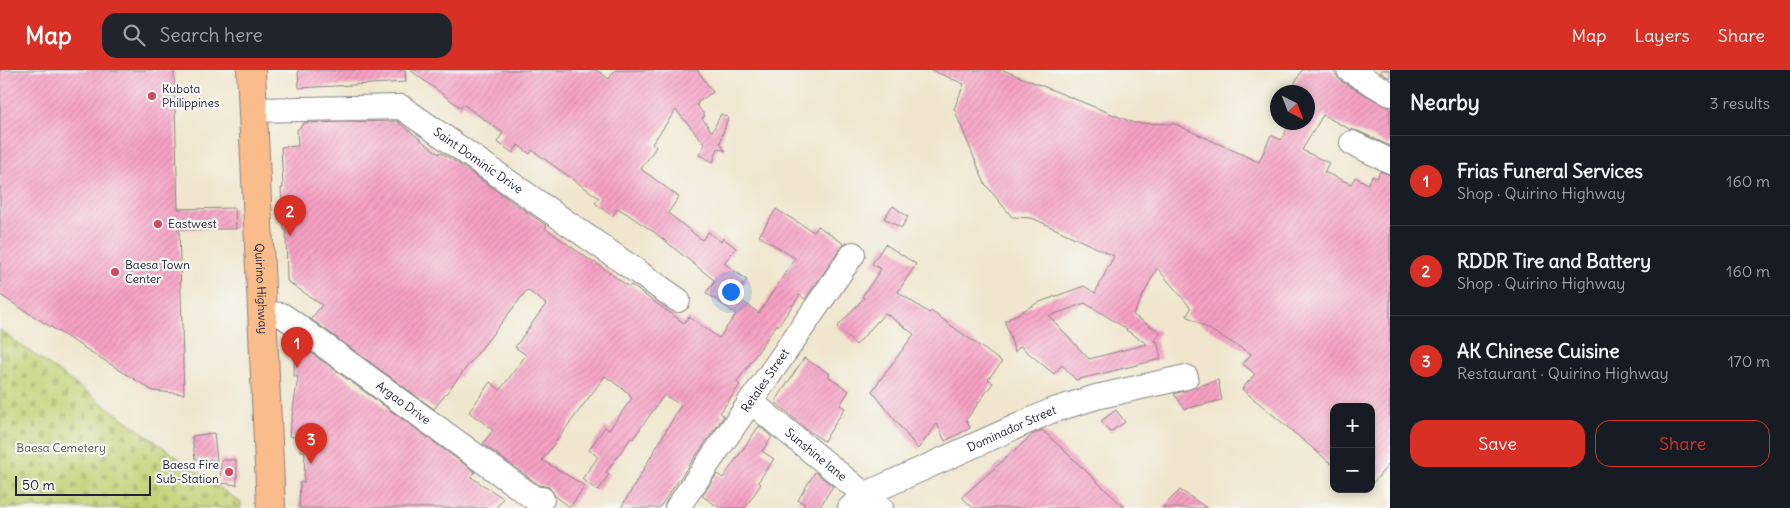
<!DOCTYPE html>
<meta charset="utf-8">
<style>
:root{--surface:#171b24;--page:#20242c;--text:#f1f3f6;--muted:#9ea1a6;--line:#363941;--accent:#d93025}
body{margin:0;font-family:Delius,sans-serif;background:var(--page);color:var(--text)}
.controls{position:absolute;right:15px;bottom:15px;display:grid;overflow:hidden;border-radius:10px;box-shadow:0 2px 8px #0003}
.controls button{width:45px;height:45px;display:grid;place-items:center;padding:0;border:0;border-bottom:1px solid var(--line);background:var(--surface);color:var(--text);font:25px sans-serif}
.compass{position:absolute;left:1270px;top:15px;width:45px;height:45px;border-radius:50%;background:var(--surface);box-shadow:0 2px 8px #0003;rotate:138deg}
.scale{position:absolute;left:15px;bottom:12px;width:136px;box-sizing:border-box;padding-left:5px;border:2px solid #22223b;border-top:0;font-size:14px;line-height:18px;white-space:nowrap;color:#22223b;-webkit-text-stroke:4px #f6f6f2;paint-order:stroke}
.you{position:absolute;left:730px;top:221px;width:18px;height:18px;margin:-12px;border:4px solid #fff;border-radius:50%;background:#1a73e8;box-shadow:0 0 0 8px #1a73e833}
.badge{display:grid;place-items:center;width:32px;height:32px;border-radius:50%;background:var(--accent);color:#fff;font-size:16px;font-weight:700}
.pin{position:absolute;translate:-50% -41px;filter:drop-shadow(0 1px 2px #0008)}
.pin::after{content:'';position:absolute;top:26px;width:18px;height:15px;background:inherit;clip-path:polygon(0 0,100% 0,50% 100%)}
.list{margin:0;padding:0;list-style:none}
h2{display:flex;justify-content:space-between;align-items:center;height:65px;margin:0;padding:0 20px;font-size:21px}
h2 small{font-size:16px;font-weight:400;color:var(--muted)}
.list li{display:grid;grid-template-columns:32px 1fr auto;gap:15px;align-items:center;box-sizing:border-box;height:90px;padding:0 20px;border-top:1px solid var(--line)}
.list b{display:block;font-size:19px;white-space:nowrap}
.list p{margin:0;font-size:16px;white-space:nowrap;color:var(--muted)}
.list em{font-size:16px;font-style:normal;color:var(--muted)}
.actions{display:flex;gap:10px;padding:15px 20px}
.actions a{flex:1;padding:11px 0;border:1px solid var(--accent);border-radius:15px;text-align:center;font-size:18px;color:var(--accent)}
.actions .main{background:var(--accent);color:#fff}
.icon{flex:none;width:28px;height:28px;fill:none;stroke:currentColor;stroke-width:2;stroke-linecap:round;stroke-linejoin:round}
.map{position:relative;flex:none;width:1390px;height:438px;overflow:hidden}
header{display:flex;align-items:center;gap:30px;box-sizing:border-box;height:70px;padding:0 25px;background:var(--accent);color:#fff}
header strong{font-size:24px}
nav{display:flex;gap:28px;margin-inline-start:auto;font-size:18px}
.search{width:350px;height:45px;background:var(--page);display:flex;align-items:center;gap:12px;box-sizing:border-box;padding:0 18px;border-radius:15px;color:var(--muted);font-size:19px}
main{display:flex}
aside{flex:1;background:var(--surface)}
.map>svg:first-child{display:block}
</style>
<header>
<strong>Map</strong>
<div class="search"><svg class="icon" aria-label="search" viewBox="0 0 24 24"><circle cx="10" cy="10" r="6"/><path d="M15 15l6 6"/></svg>Search here</div>
<nav><a>Map</a><a>Layers</a><a>Share</a></nav>
</header>
<main>
<div class="map">
<svg width="1390" height="438" viewBox="0 0 1390 438">
<defs>
<pattern id="cemetery-stones" width="16" height="16" patternUnits="userSpaceOnUse" patternTransform="scale(1.25)"><rect width="16" height="16" fill="#c2d274"/><path d="M2 7V4a2 2 0 0 1 4 0v3zM10 15v-3a2 2 0 0 1 4 0v3z" fill="#a6b465"/></pattern>
<pattern id="building-hatch" width="6" height="6" patternUnits="userSpaceOnUse" patternTransform="scale(1.25)"><rect width="6" height="6" fill="#f6a1c4"/><path d="M-1 1l2-2M0 6l6-6M5 7l2-2" fill="none" stroke="#d38aa9"/></pattern>
</defs>
<rect width="100%" height="100%" fill="#f6f6f2"/>
<filter id="ink" filterUnits="userSpaceOnUse"><feTurbulence type="fractalNoise" baseFrequency=".02" numOctaves="2"/><feDisplacementMap in="SourceGraphic" scale="10" xChannelSelector="R" yChannelSelector="G"/><feConvolveMatrix kernelMatrix="1 2 1 2 8 2 1 2 1" color-interpolation-filters="sRGB"/></filter>
<filter id="wash" filterUnits="userSpaceOnUse"><feTurbulence type="fractalNoise" baseFrequency=".0096" numOctaves="4" result="noise"/><feDisplacementMap in="SourceGraphic" scale="20" xChannelSelector="R" yChannelSelector="G"/><feGaussianBlur stdDeviation="1.12" result="paint"/><feColorMatrix in="noise" values="0 0 0 0 0 0 0 0 0 0 0 0 0 0 0 0 0 1.4 0 .05"/><feComposite in="paint" operator="in"/></filter>
<g filter="url(#wash)">
<rect width="100%" height="100%" fill="#f0e6ce"/>
<polygon fill="url(#cemetery-stones)" stroke="#727a58" points="0,260 241,433 241,438 0,438"/>
<g id="blocks">
<g fill="url(#building-hatch)" fill-rule="evenodd">
<polygon points="0,0 174,0 178,139 235,138 236,159 179,159 184,324 153,321 0,225"/>
<polygon points="298,0 405,0 406,12 299,18"/>
<polygon points="410,0 597,0 609,9 615,0 697,0 713,22 698,32 697,35 705,46 702,48 712,62 721,44 728,47 720,73 726,81 718,78 713,92 699,85 705,74 676,40 652,74 656,77 641,99 679,127 668,143 702,170 708,162 721,172 723,168 736,178 724,193 747,210 735,226 759,243 795,188 759,166 776,139 814,162 818,156 844,174 805,229 800,225 778,256 777,254 737,312 740,315 720,343 724,346 659,438 621,438 681,335 664,325 633,369 631,368 606,402 609,404 598,421 582,409 598,387 589,380 605,357 609,360 632,328 629,326 630,324 605,306 542,390 585,416 570,437 555,426 549,417 539,415 483,374 493,360 469,342 490,312 500,320 526,285 515,277 546,234 527,220 434,339 311,249 322,235 287,211 286,160 284,160 281,118 283,118 281,77 298,76 297,60 304,53 397,51 439,84 440,82 454,91 547,156 545,158 594,193 595,192 629,217 631,215 684,253 689,247 719,268 736,244 706,223 715,211 654,162 618,138 612,146 595,133 599,128 532,80 530,84 518,75 513,83 497,72 503,63 463,34 461,38"/>
<path d="M931,0H1003L1134,53L1175,54L1259,92L1271,65L1281,70L1291,52H1308V22H1290L1302,0H1332L1342,12L1390,38V76L1358,61L1349,59L1323,45L1302,80L1329,93L1324,102L1351,114L1355,107L1368,114L1372,106L1377,108L1380,101L1390,105V393L1371,415V337H1334V396L1242,319L1255,304L1243,294L1251,284L1187,246L1191,238L1157,198L1133,245L1160,262L1154,272L1157,271L1161,289L1076,310L1062,295L1054,304L1020,276L1015,282L1005,251L1037,233L1084,216L1095,223L1114,186L1032,148L1012,147L985,114L954,39L964,14ZM1085,233L1127,259L1126,260L1147,274L1089,289L1049,246Z"/>
<polygon points="1381,0 1390,0 1390,8 1380,2"/>
<polygon points="893,136 908,147 901,158 884,148"/>
<polygon points="885,174 916,194 898,222 929,243 931,241 1002,292 988,309 993,313 966,350 970,358 945,371 937,354 918,379 872,321 914,264 885,243 856,275 837,257 864,228 862,227 881,199 872,194"/>
<polygon points="295,271 475,402 471,407 503,428 496,438 299,438 300,412 304,412 305,381 301,381 301,368 289,366 298,307 294,306"/>
<polygon points="804,288 830,304 828,306 849,321 840,335 845,338 824,371 806,359 775,332"/>
<polygon points="1218,310 1222,330 1185,339 1174,324"/>
<polygon points="1116,340 1125,352 1110,362 1101,351"/>
<polygon points="759,356 772,367 762,381 774,389 758,412 761,414 745,438 720,438 702,426 717,404 723,408"/>
<polygon points="1042,360 1053,370 1125,438 973,438 962,427 1032,365"/>
<polygon points="214,363 217,390 195,389 192,366"/>
<polygon points="221,390 236,390 237,415 220,413"/>
<polygon points="815,402 833,416 819,438 803,438 805,434 798,430"/>
<polygon points="1180,420 1207,438 1162,438"/>
</g>
</g>
</g>
<g filter="url(#ink)">
<use href="#blocks" fill-opacity="0" stroke="#898484" stroke-width="1"/>
<g fill="none" stroke-linecap="round" stroke-linejoin="round">
<defs>
<g id="minor">
<polyline points="1349,0 1390,24"/>
<path id="s1" d="M253,40L401,37L678,230"/>
<polyline points="1352,73 1390,91"/>
<path id="s2" d="M262,242L282,245L292,252L535,429H542"/>
<path id="s3" d="M750,331L881,438"/>
<path id="s4" d="M677,438L853,184"/>
<path id="s5" d="M850,438L866,424L1051,341L1096,327L1186,307"/>
</g>
<g id="major">
<path id="s6" d="M251,0L271,438"/>
</g>
</defs>
<use href="#minor" stroke="#898484" stroke-width="26"/>
<use href="#major" stroke="#898484" stroke-width="30"/>
<use href="#minor" stroke="#fff" stroke-width="24"/>
<use href="#major" stroke="#f9bc8a" stroke-width="28"/>
</g>
</g>
<g fill="#d1495b" stroke="#f6f6f2" stroke-width="2">
<circle cx="152" cy="26" r="5"/>
<circle cx="158" cy="154" r="5"/>
<circle cx="115" cy="202" r="5"/>
<circle cx="229" cy="402" r="5"/>
</g>
<g text-anchor="middle" stroke-width="4.5" stroke-linejoin="round" paint-order="stroke">
<g font-size="12" fill="#22223b" stroke="#f6f6f2" text-anchor="start">
<text x="162" y="23">Kubota<tspan x="162" dy="14">Philippines</tspan></text>
<text x="168" y="158">Eastwest</text>
<text x="125" y="199">Baesa Town<tspan x="125" dy="14">Center</tspan></text>
<text x="219" y="399" text-anchor="end">Baesa Fire<tspan x="219" dy="14">Sub-Station</tspan></text>
</g>
<g font-size="12" fill="#22223b" stroke="#f6f6f2">
<text dy="4" stroke="none"><textPath href="#s1" startOffset="242">Saint Dominic Drive</textPath></text>
<text dy="4" stroke="none"><textPath href="#s6" startOffset="219">Quirino Highway</textPath></text>
<text dy="4" stroke="none"><textPath href="#s4" startOffset="155">Retales Street</textPath></text>
<text dy="4" stroke="none"><textPath href="#s2" startOffset="170">Argao Drive</textPath></text>
<text dy="4" stroke="none"><textPath href="#s5" startOffset="181">Dominador Street</textPath></text>
<text dy="4" stroke="none"><textPath href="#s3" startOffset="85">Sunshine lane</textPath></text>
</g>
<g font-size="12" fill="#52574c" stroke="#f6f6f2">
<text x="61" y="382">Baesa Cemetery</text>
</g>
</g>
</svg>
<div class="controls">
<button>+</button>
<button>−</button>
</div>
<svg class="compass" viewBox="-18 -18 36 36"><path d="M0-13l5 13h-10z" fill="#e53935"/><path d="M0 13l5-13h-10z" fill="#9ea1a6"/></svg>
<div class="scale">50 m</div>
<div class="you"></div>
<div class="pin badge" style="left:297px;top:298px">1</div>
<div class="pin badge" style="left:290px;top:166px">2</div>
<div class="pin badge" style="left:311px;top:394px">3</div>
</div>
<aside>
<h2>Nearby<small>3 results</small></h2>
<ul class="list">
<li><span class="badge">1</span><div><b>Frias Funeral Services</b><p>Shop · Quirino Highway</p></div><em>160 m</em></li>
<li><span class="badge">2</span><div><b>RDDR Tire and Battery</b><p>Shop · Quirino Highway</p></div><em>160 m</em></li>
<li><span class="badge">3</span><div><b>AK Chinese Cuisine</b><p>Restaurant · Quirino Highway</p></div><em>170 m</em></li>
</ul>
<div class="actions"><a class="main">Save</a><a>Share</a></div>
</aside>
</main>
